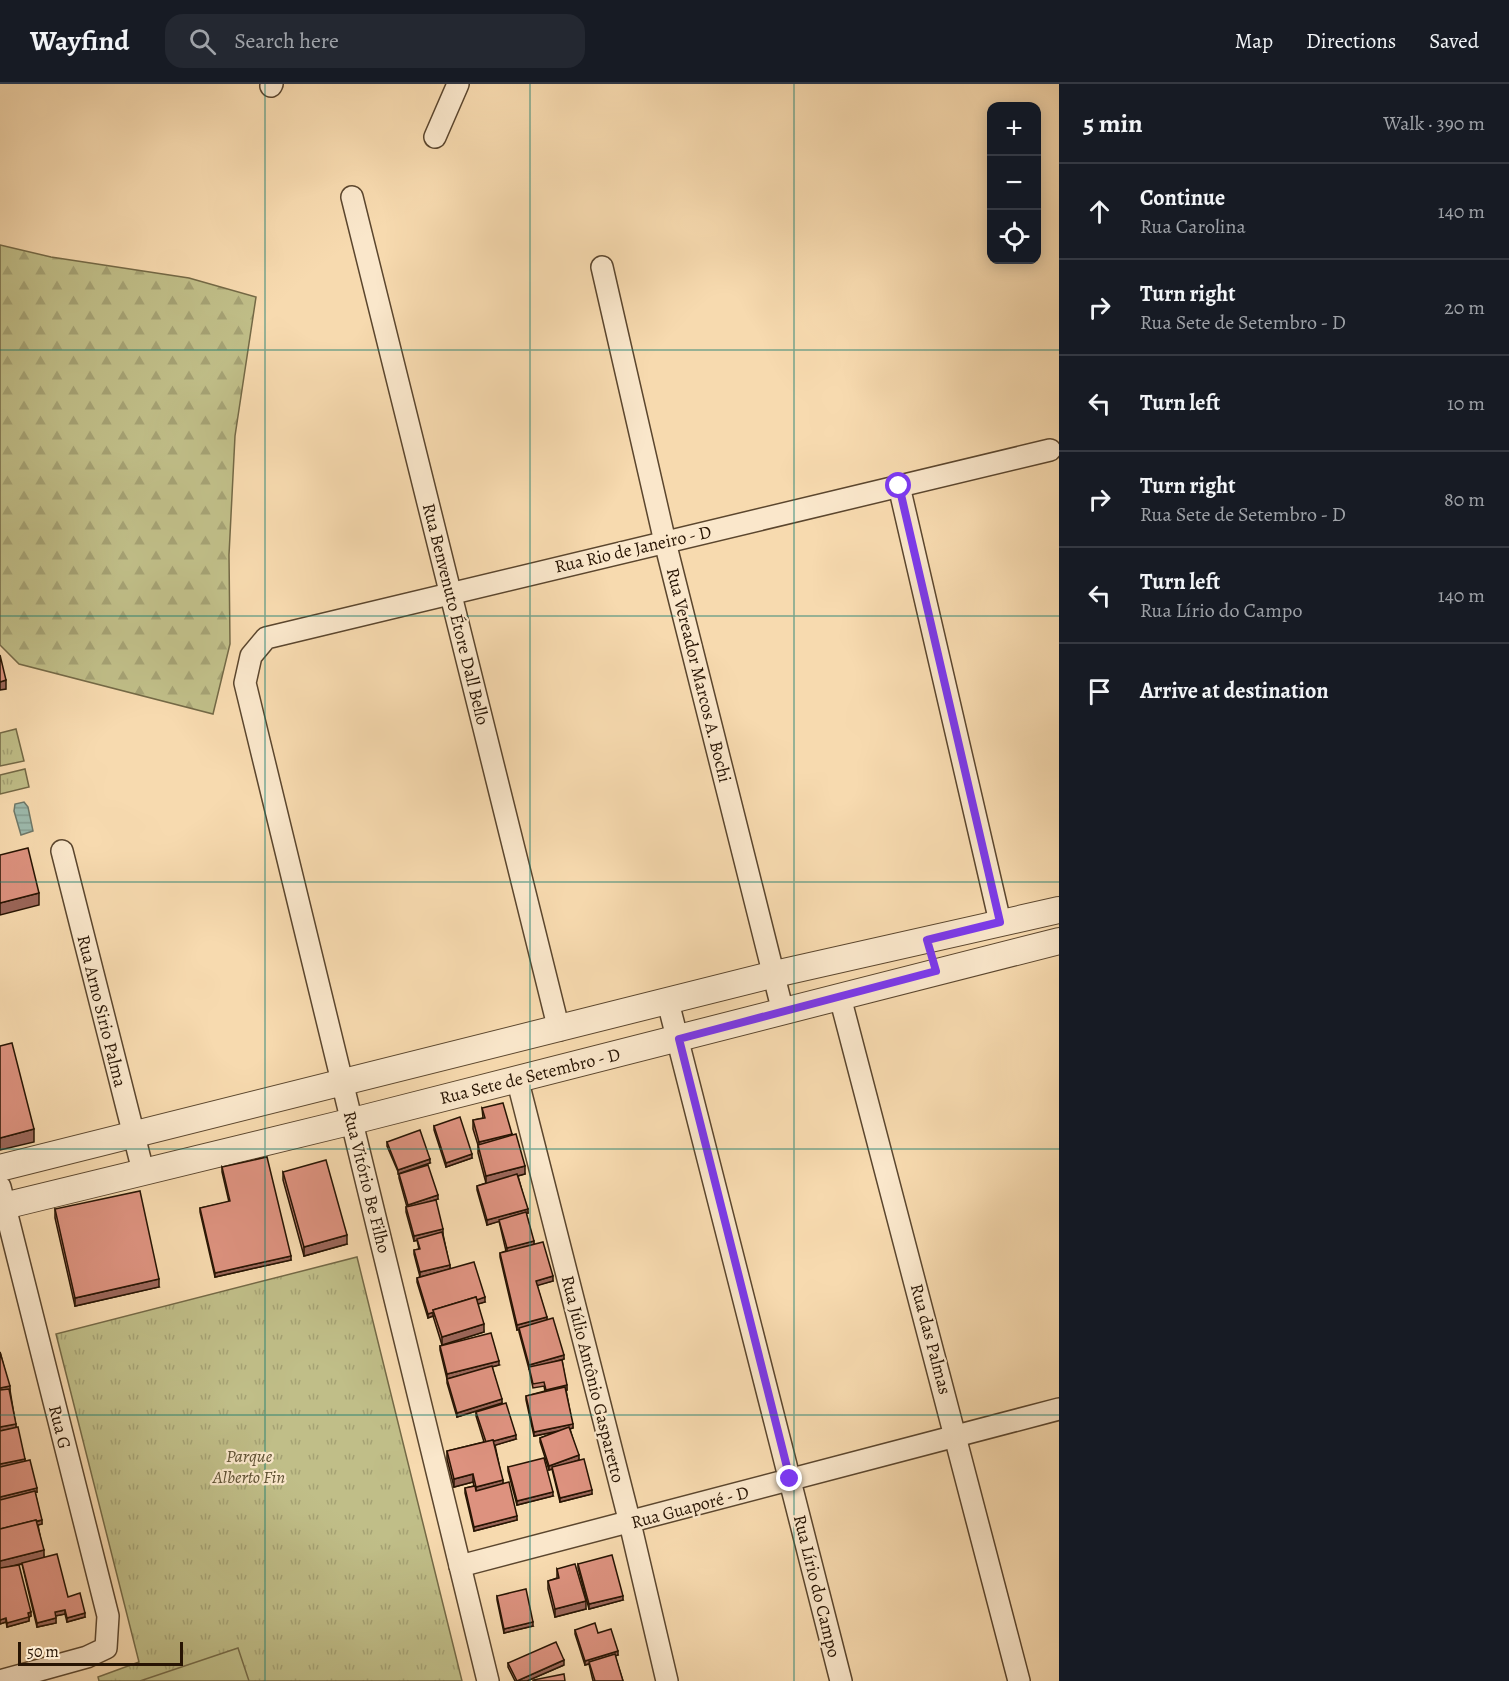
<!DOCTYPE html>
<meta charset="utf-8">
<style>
:root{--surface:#171b24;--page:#242831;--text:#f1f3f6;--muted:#9ea1a6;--line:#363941}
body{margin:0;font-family:Alegreya,serif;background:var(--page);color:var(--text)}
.controls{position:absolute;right:18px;top:18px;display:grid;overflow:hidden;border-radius:12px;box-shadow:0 3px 15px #0003}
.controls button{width:54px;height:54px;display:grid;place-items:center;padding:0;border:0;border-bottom:2px solid var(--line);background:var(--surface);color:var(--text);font:30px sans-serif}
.scale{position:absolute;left:18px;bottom:15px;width:165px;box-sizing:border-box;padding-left:6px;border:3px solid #271403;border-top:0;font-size:16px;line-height:21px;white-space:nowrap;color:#271403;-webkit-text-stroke:4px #fae7cb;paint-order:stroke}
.stop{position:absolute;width:18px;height:18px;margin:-14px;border:4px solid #7c3aed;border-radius:50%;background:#fff}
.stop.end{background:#7c3aed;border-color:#fff;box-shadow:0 2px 6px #0008}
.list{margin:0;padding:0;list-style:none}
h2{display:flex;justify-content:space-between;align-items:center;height:78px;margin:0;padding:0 24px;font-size:26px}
h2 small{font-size:20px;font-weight:400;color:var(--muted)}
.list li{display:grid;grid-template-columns:39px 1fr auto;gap:18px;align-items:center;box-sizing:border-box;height:96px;padding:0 24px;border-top:2px solid var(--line)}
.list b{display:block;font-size:22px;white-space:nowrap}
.list p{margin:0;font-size:20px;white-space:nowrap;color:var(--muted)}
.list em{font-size:20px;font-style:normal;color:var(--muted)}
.icon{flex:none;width:33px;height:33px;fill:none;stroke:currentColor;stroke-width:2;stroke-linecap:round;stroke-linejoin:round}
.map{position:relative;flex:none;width:1059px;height:1597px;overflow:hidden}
header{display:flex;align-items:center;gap:36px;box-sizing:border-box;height:84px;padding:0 30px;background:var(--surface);border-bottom:2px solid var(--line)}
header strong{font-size:28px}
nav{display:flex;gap:33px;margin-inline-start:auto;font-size:21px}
.search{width:420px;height:54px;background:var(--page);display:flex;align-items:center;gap:15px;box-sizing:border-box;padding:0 21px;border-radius:18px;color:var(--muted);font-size:22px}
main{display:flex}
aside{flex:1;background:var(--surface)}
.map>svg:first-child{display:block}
</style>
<header>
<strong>Wayfind</strong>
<div class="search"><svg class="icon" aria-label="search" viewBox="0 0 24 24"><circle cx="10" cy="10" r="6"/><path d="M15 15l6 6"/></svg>Search here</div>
<nav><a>Map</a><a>Directions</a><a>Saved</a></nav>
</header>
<main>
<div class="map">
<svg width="1059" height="1597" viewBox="0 0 1059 1597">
<defs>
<pattern id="forest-firs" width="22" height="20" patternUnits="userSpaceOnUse" patternTransform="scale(1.5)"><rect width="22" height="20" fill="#c0be88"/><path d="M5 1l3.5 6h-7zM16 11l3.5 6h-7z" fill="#a5a274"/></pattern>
<pattern id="park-tufts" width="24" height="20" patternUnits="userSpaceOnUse" patternTransform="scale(1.5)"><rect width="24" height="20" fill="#c0be88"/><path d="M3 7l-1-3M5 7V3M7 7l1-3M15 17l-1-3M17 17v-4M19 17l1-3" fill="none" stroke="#a5a274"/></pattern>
<pattern id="water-rules" width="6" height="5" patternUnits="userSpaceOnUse" patternTransform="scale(1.5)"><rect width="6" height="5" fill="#9dbaad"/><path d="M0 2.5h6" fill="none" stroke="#879f93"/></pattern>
</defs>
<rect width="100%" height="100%" fill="#f7daaf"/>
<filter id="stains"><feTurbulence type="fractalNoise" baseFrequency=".00333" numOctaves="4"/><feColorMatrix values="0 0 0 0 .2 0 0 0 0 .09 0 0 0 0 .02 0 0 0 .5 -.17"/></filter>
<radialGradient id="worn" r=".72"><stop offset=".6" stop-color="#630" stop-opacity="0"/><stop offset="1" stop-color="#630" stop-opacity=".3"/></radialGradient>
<polygon fill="url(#forest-firs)" stroke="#746946" stroke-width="1.5" points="0,161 51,173 189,194 256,213 235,352 229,471 230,560 213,630 19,580 0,561"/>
<g fill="url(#park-tufts)" stroke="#746946" stroke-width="1.5">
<polygon points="16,645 24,677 0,682 0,649"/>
<polygon points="25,685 29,703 0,710 0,691"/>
<polygon points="357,1173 462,1597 99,1597 98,1593 139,1578 56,1250"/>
</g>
<polygon fill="#c0be88" stroke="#746946" stroke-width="1.5" points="238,1564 249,1597 140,1597"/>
<polygon fill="url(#water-rules)" stroke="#6e7869" stroke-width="1.5" points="24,718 28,723 33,747 21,751 14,727 15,720"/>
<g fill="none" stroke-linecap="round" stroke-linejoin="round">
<defs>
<g id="minor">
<polyline points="271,2 272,0"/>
<polyline points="435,53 458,0"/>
<polyline points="352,113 559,946"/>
<polyline points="602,183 665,458 783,928"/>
<polyline points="899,402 1000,838"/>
<polyline points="62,767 143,1087"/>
<polyline points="840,913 1019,1597"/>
<polyline points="668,918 841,1597"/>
<polyline points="517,994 630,1439 667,1597"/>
<polyline points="0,1103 108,1532 106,1564 87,1573 0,1597"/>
<polyline points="460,1482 1059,1325"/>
<polyline points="488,1597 245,599 251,572 266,554 1050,366"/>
</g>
<g id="tertiary">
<polyline points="0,1084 775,890 1059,826"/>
<polyline points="0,1123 353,1037 1059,857"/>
</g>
</defs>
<use href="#minor" stroke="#5b462e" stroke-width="24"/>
<use href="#tertiary" stroke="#5b462e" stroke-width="28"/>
<use href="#minor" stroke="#fae7cb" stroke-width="21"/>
<use href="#tertiary" stroke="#fae7cb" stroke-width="26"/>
</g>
<g fill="#be7e6d" stroke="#271403" stroke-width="1.5">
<polygon points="482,1024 512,1052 525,1090 518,1092 528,1129 526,1129 534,1160 553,1197 537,1201 547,1236 564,1275 562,1276 567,1306 566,1306 573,1344 570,1345 579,1376 592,1410 560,1418 552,1385 549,1386 540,1358 540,1354 559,1347 534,1352 526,1316 526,1312 545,1307 544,1302 533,1304 529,1285 519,1248 519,1245 517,1246 500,1173 500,1169 506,1167 499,1137 487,1141 477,1106 477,1102 486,1099 478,1069 478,1061 473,1045 473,1036 483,1034"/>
<polygon points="434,1042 472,1074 446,1083 434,1046"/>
<polygon points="387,1058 430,1079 405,1088 438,1115 432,1117 443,1150 450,1184 485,1218 478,1220 484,1248 442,1261 433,1232 428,1234 417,1198 417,1194 420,1193 414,1170 414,1166 419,1165 417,1156 414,1157 406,1128 406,1123 407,1123 399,1094 399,1090 387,1062"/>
<polygon points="222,1083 291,1176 215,1193 200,1128 200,1124 229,1118 222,1088"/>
<polygon points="283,1088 347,1160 304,1172 283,1096"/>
<polygon points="55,1125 159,1203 75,1222 55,1134"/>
<polygon points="440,1262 499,1281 492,1283 502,1319 457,1333 447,1299 447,1295 440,1266"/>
<polygon points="0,1268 10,1306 16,1343 25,1377 37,1408 35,1408 42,1440 38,1441 44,1473 68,1513 85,1533 67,1538 65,1530 55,1532 56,1539 37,1543 22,1480 15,1482 31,1532 29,1533 29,1537 7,1543 6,1538 0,1540"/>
<polygon points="476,1328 516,1355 495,1361 503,1400 517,1436 474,1447 465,1409 465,1404 474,1402 473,1398 454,1403 447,1375 447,1367 484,1358 476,1332"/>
<polygon points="508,1383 553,1412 517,1421 508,1387"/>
<polygon points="578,1480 623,1516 589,1525 578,1484"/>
<polygon points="557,1485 586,1525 555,1533 548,1505 548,1497 557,1494"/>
<polygon points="497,1512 533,1542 504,1549 497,1516"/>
<polygon points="575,1546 598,1549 618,1571 615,1572 623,1597 593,1597 589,1580 585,1581 575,1550"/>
<polygon points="508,1579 564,1581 527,1597 515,1597 508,1583"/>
</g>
<g fill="#9b6659" stroke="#271403" stroke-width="1.5">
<polygon points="6,596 6,605 0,606 0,598"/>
<polygon points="39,809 39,821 0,831 0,819"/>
<polygon points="34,1045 34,1058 0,1066 0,1054"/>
<polygon points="512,1050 512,1058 479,1067 479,1058"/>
<polygon points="472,1070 472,1074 446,1083 446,1079"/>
<polygon points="430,1075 430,1079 398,1090 398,1086"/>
<polygon points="525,1082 525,1090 486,1100 486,1092"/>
<polygon points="438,1111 438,1115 408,1125 408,1121"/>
<polygon points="528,1125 528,1129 487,1141 487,1136"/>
<polygon points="443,1145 443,1150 414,1157 414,1152"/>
<polygon points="347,1151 347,1160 304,1172 304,1163"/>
<polygon points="534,1157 534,1161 507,1169 507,1164"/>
<polygon points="291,1172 291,1176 215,1193 215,1189"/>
<polygon points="450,1181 450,1185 420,1193 420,1188"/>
<polygon points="553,1192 553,1197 536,1202 536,1197"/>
<polygon points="159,1195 159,1203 75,1222 75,1214"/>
<polygon points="485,1213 485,1218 435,1232 434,1228"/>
<polygon points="433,1228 433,1232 428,1234 428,1230"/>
<polygon points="547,1233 547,1237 517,1246 517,1241"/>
<polygon points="484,1240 484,1248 442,1261 442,1253"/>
<polygon points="564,1271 564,1275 529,1285 529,1281"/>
<polygon points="499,1277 499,1281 447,1295 447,1290"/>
<polygon points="567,1301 567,1306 546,1310 546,1306"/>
<polygon points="10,1302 10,1306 0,1309 0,1304"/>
<polygon points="502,1315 502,1319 457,1333 457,1329"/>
<polygon points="16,1340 16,1344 0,1347 0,1343"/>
<polygon points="573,1340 573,1344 534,1352 534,1348"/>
<polygon points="516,1351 516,1355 486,1364 486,1359"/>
<polygon points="579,1371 579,1376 549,1386 549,1382"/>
<polygon points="25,1375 25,1379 0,1384 0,1380"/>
<polygon points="473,1390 473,1398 454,1403 454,1395"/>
<polygon points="503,1396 503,1404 476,1411 476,1403"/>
<polygon points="37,1404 37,1408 0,1417 0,1413"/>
<polygon points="592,1406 592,1410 560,1418 560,1414"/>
<polygon points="553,1408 553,1412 517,1421 517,1417"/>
<polygon points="517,1432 517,1436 474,1447 474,1443"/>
<polygon points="42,1436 42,1440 0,1450"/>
<polygon points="44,1466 44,1474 0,1485 0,1477"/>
<polygon points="623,1512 623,1516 589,1525 589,1520"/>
<polygon points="586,1517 586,1525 555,1533 555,1525"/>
<polygon points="65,1526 65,1530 55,1532 55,1528"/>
<polygon points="31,1528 31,1532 29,1533 29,1537 7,1543 7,1539"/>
<polygon points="85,1529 85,1533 67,1538 67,1534"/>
<polygon points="6,1534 6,1538 0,1540 0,1536"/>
<polygon points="56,1534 56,1539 37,1543 37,1539"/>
<polygon points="533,1538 533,1542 504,1549 504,1545"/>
<polygon points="618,1567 618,1571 585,1581 585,1577"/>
<polygon points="564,1576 564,1581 527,1597 517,1597"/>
</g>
<g fill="#dd927f" stroke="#271403" stroke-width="1.5">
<polygon points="0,571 6,596 0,598"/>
<polygon points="28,764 39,809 0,819 0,771"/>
<polygon points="12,959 34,1045 0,1054 0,962"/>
<polygon points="503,1019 512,1050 479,1058 473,1036 485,1034 482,1024"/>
<polygon points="460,1033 472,1070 446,1079 434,1042"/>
<polygon points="420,1046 430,1075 398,1086 387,1058"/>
<polygon points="516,1050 525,1082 486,1092 478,1061"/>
<polygon points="267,1073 291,1172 215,1189 200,1124 230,1117 222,1083"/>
<polygon points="326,1076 347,1151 304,1163 283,1088"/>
<polygon points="428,1081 438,1111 408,1121 399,1090"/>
<polygon points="517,1090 528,1125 487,1136 477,1102"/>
<polygon points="140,1107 159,1195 75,1214 55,1125"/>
<polygon points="436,1116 443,1145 414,1152 406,1123"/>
<polygon points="526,1128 534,1157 507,1164 499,1136"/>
<polygon points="442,1148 450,1181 420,1188 414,1166 420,1165 417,1155"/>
<polygon points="543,1158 553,1192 536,1197 547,1233 517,1241 500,1169"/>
<polygon points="474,1178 485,1213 477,1216 476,1213 433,1226 434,1228 428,1230 417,1194"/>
<polygon points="476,1213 484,1240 442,1253 433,1226"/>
<polygon points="553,1234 564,1271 529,1281 519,1244"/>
<polygon points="491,1249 499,1277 447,1290 440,1262"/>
<polygon points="0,1268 10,1302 0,1304"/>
<polygon points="562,1276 567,1301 546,1306 544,1298 533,1300 529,1283"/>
<polygon points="492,1282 502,1315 457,1329 447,1295"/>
<polygon points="565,1303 573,1340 534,1348 526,1312"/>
<polygon points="9,1305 16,1340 0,1343 0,1306"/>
<polygon points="506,1319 516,1351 494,1357 493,1356 486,1358 476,1328"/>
<polygon points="18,1343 25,1375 0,1380 0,1347"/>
<polygon points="569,1343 579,1371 549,1382 540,1354"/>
<polygon points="493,1356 503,1396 476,1403 473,1390 454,1395 447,1367"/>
<polygon points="544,1374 553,1408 517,1417 508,1383"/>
<polygon points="584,1375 592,1406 560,1414 552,1383"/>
<polygon points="30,1376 37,1404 0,1413 0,1383"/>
<polygon points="509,1398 517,1432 474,1443 465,1404 475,1402 476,1407"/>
<polygon points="35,1407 42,1436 37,1437 36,1436 0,1445 0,1416"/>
<polygon points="36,1436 44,1466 0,1477 0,1445"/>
<polygon points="57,1470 68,1513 80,1509 85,1529 67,1534 65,1526 55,1528 56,1534 37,1539 22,1479"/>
<polygon points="612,1471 623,1512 589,1520 578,1480"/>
<polygon points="575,1480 586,1517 555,1525 548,1497 559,1494 557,1485"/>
<polygon points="19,1481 31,1528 28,1529 29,1533 7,1539 6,1534 0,1536 0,1484"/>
<polygon points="526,1505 533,1538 504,1545 497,1512"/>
<polygon points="595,1539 598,1549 611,1545 618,1567 585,1577 575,1546"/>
<polygon points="556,1558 564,1576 517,1597 508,1579"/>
<polygon points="615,1570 623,1597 595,1597 589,1578"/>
<polygon points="564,1590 565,1597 533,1597 533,1596"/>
</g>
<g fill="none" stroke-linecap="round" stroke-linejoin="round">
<polyline stroke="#7c3aed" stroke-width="8" points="790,1395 679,955 936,887 927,856 1000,838 899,402"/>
</g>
<path fill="none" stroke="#0f766e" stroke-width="1.5" stroke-opacity="0.55" d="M265,0V1597M530,0V1597M794,0V1597M0,266H1059M0,532H1059M0,798H1059M0,1065H1059M0,1331H1059"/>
<g text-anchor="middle" stroke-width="4.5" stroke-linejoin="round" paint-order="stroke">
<g font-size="18" fill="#271403" stroke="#fae7cb">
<text transform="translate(633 465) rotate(-13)" y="6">Rua Rio de Janeiro - D</text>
<text transform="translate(456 530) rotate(76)" y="6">Rua Benvenuto Étore Dall Bello</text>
<text transform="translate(699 591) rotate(76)" y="6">Rua Vereador Marcos A. Bochi</text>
<text transform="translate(102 927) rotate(76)" y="6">Rua Arno Sirio Palma</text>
<text transform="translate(530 992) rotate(-14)" y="6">Rua Sete de Setembro - D</text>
<text transform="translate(367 1098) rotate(76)" y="6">Rua Vitório Be Filho</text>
<text transform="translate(931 1255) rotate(75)" y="6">Rua das Palmas</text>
<text transform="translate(593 1295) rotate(76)" y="6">Rua Júlio Antônio Gasparetto</text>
<text transform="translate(60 1343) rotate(76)" y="6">Rua G</text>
<text transform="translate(690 1423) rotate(-15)" y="6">Rua Guaporé - D</text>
<text transform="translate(817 1502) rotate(76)" y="6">Rua Lírio do Campo</text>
</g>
<g font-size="18" font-style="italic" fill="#5d5032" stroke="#fae7cb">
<text x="249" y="1378">Parque<tspan x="249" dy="21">Alberto Fin</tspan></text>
</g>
</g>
<rect width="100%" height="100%" filter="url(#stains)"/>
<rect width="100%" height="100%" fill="url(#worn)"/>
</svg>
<div class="controls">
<button>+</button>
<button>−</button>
<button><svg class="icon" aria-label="locate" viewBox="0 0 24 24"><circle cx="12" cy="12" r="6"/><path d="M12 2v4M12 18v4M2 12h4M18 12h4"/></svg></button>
</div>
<div class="scale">50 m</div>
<div class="stop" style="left:899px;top:402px"></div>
<div class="stop end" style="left:790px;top:1395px"></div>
</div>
<aside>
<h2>5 min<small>Walk · 390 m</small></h2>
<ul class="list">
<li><svg class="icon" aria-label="ahead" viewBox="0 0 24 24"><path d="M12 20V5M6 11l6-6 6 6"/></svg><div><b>Continue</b><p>Rua Carolina</p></div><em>140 m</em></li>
<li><svg class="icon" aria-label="right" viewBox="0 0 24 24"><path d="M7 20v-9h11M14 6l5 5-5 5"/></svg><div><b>Turn right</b><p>Rua Sete de Setembro - D</p></div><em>20 m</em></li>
<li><svg class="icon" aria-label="left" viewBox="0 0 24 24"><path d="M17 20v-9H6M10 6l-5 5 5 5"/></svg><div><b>Turn left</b></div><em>10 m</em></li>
<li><svg class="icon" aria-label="right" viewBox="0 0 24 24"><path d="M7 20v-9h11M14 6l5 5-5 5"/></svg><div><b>Turn right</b><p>Rua Sete de Setembro - D</p></div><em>80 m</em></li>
<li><svg class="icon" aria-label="left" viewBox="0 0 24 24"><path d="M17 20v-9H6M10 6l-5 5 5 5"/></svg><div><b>Turn left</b><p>Rua Lírio do Campo</p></div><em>140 m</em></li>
<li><svg class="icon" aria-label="arrive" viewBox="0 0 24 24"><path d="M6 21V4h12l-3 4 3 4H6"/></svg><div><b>Arrive at destination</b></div></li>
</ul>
</aside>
</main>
